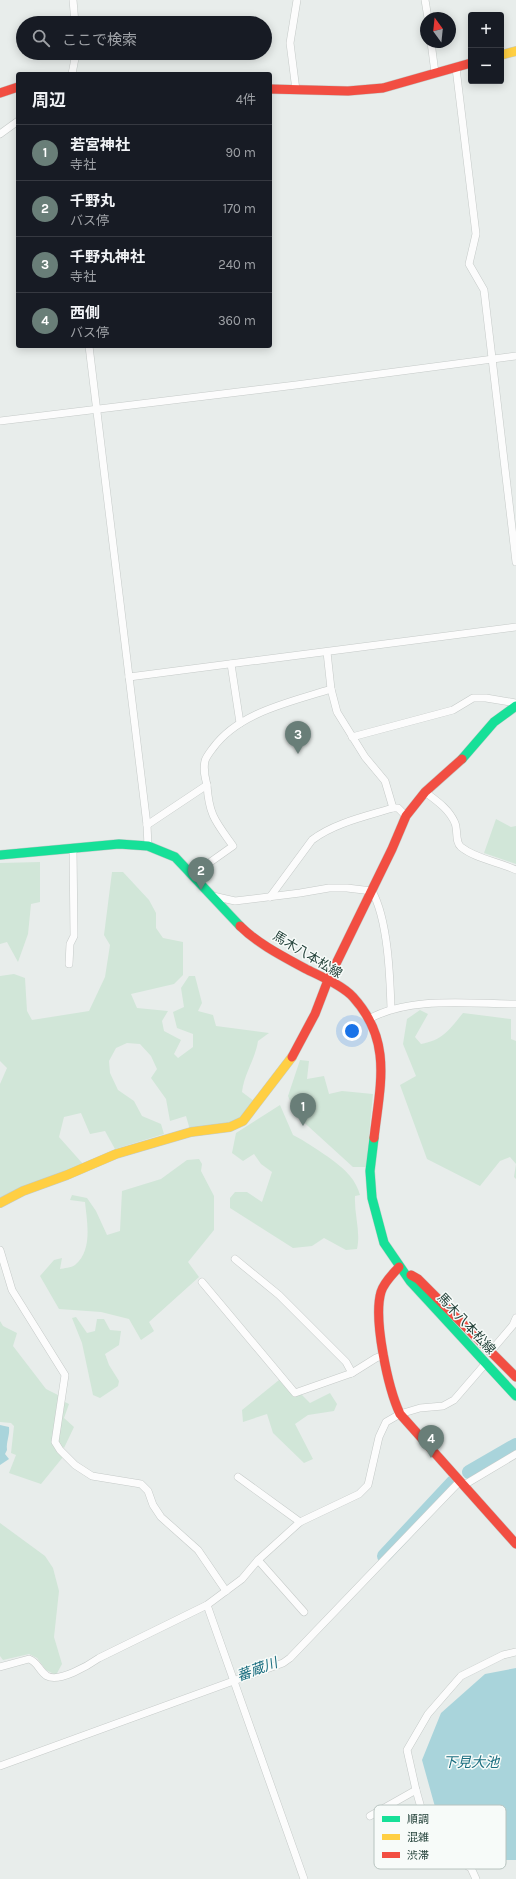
<!DOCTYPE html>
<html lang="ja">
<meta charset="utf-8">
<style>
:root{--surface:#171b24;--page:#242831;--text:#f1f3f6;--muted:#9ea1a6;--line:#363941;--accent:#697e78}
body{margin:0;font-family:Karla,"Noto Sans JP",sans-serif;background:var(--page);color:var(--text)}
.controls{position:absolute;right:12px;top:12px;display:grid;overflow:hidden;border-radius:4px;box-shadow:0 2px 10px #0003}
.controls button{width:36px;height:36px;display:grid;place-items:center;padding:0;border:0;border-bottom:1px solid var(--line);background:var(--surface);color:var(--text);font:20px sans-serif}
.compass{position:absolute;left:420px;top:12px;width:36px;height:36px;border-radius:50%;background:var(--surface);box-shadow:0 2px 10px #0003;rotate:345deg}
.you{position:absolute;left:352px;top:1031px;width:14px;height:14px;margin:-10px;border:3px solid #fff;border-radius:50%;background:#1a73e8;box-shadow:0 0 0 6px #1a73e833}
.badge{display:grid;place-items:center;width:26px;height:26px;border-radius:50%;background:var(--accent);color:#fff;font-size:13px;font-weight:700}
.pin{position:absolute;translate:-50% -33px;filter:drop-shadow(0 1px 2px #0008)}
.pin::after{content:'';position:absolute;top:21px;width:14px;height:12px;background:inherit;clip-path:polygon(0 0,100% 0,50% 100%)}
.list{margin:0;padding:0;list-style:none}
h2{display:flex;justify-content:space-between;align-items:center;height:52px;margin:0;padding:0 16px;font-size:17px}
h2 small{font-size:13px;font-weight:400;color:var(--muted)}
.list li{display:grid;grid-template-columns:26px 1fr auto;gap:12px;align-items:center;box-sizing:border-box;height:56px;padding:0 16px;border-top:1px solid var(--line)}
.list b{display:block;font-size:15px;white-space:nowrap}
.list p{margin:0;font-size:13px;white-space:nowrap;color:var(--muted)}
.list em{font-size:13px;font-style:normal;color:var(--muted)}
.icon{flex:none;width:22px;height:22px;fill:none;stroke:currentColor;stroke-width:2;stroke-linecap:round;stroke-linejoin:round}
.map{position:relative;flex:none;width:516px;height:1879px;overflow:hidden}
.search{position:absolute;background:var(--surface);box-shadow:0 2px 10px #0003;left:16px;top:16px;width:256px;height:44px;display:flex;align-items:center;gap:10px;box-sizing:border-box;padding:0 14px;border-radius:22px;color:var(--muted);font-size:15px}
.panel{position:absolute;background:var(--surface);box-shadow:0 2px 10px #0003;left:16px;top:72px;width:256px;height:276px;border-radius:4px}
.map>svg:first-child{display:block}
</style>
<div class="map">
<svg width="516" height="1879" viewBox="0 0 516 1879">
<rect width="100%" height="100%" fill="#e8edeb"/>
<g fill="#d1e6d8">
<polygon points="496,819 511,827 516,826 516,864 484,853"/>
<polygon points="40,862 40,902 31,904 28,934 18,962 7,942 0,944 0,863"/>
<path d="M112,872H123L149,900L156,913V928L163,938L183,942V975L174,984L131,994L137,1008L168,1011L162,1021L164,1031L181,1040L174,1054L178,1058L193,1047V1034L177,1028L173,1012L184,1007L181,988L189,976H195L202,1003L198,1011L213,1015L216,1026L269,1033L258,1041C255,1060 244,1074 242,1092L254,1101L242,1117L228,1124L190,1130L186,1116L170,1121L166,1099L151,1078L157,1069L151,1056L140,1044L127,1043L116,1048L109,1061L110,1073L118,1090L134,1101L142,1116L161,1124L164,1134L115,1149L105,1131L90,1134L81,1113L64,1117L59,1137L83,1164L0,1199V1084L7,1068L0,1061V976L14,974L25,978L27,1011L32,1020L89,1011L105,977L110,945L104,935Z"/>
<path d="M420,1010L428,1014L415,1037L421,1044C443,1040 449,1030 463,1013L511,1019V1039L516,1041V1179L514,1177L516,1164L510,1157L500,1161L480,1186L427,1159L400,1085L416,1076L403,1044L407,1019Z"/>
<polygon points="300,1060 309,1061 307,1079 324,1076 329,1094 342,1091 373,1094 366,1167 353,1167 297,1116 288,1096"/>
<path d="M280,1105L293,1135C307,1142 341,1164 350,1176C355,1182 358,1188 360,1195L355,1196C354,1214 361,1232 357,1249L346,1250L324,1238L312,1246L293,1248L230,1208V1198L235,1192H247L262,1202L272,1172L261,1164L254,1154L243,1161L232,1153L236,1133Z"/>
<path d="M199,1159L202,1164L201,1171L214,1196V1230L188,1262L199,1277L149,1322L154,1331L141,1340L129,1319L101,1312L59,1309L40,1276L54,1260L62,1258L60,1269C64,1268 71,1268 75,1265C93,1250 87,1222 85,1202L70,1200L72,1195L87,1198L96,1211L107,1235L120,1231L122,1191L161,1179L187,1160Z"/>
<polygon points="76,1317 87,1333 95,1331 97,1319 104,1319 110,1330 121,1331 119,1345 105,1354 109,1365 119,1381 118,1386 100,1398 93,1395 82,1343 72,1318"/>
<polygon points="0,1321 3,1326 17,1333 13,1346 46,1389 60,1396 52,1443 63,1457 41,1484 9,1473 16,1455 11,1453 14,1426 11,1423 0,1422"/>
<polygon points="279,1380 293,1395 301,1394 310,1403 330,1393 337,1404 334,1411 308,1415 295,1424 313,1459 304,1463 273,1433 267,1414 243,1422 242,1410"/>
<polygon points="63,1401 69,1404 64,1418 74,1427 64,1448 56,1441"/>
<polygon points="0,1523 45,1556 53,1568 59,1591 54,1637 62,1664 56,1675 46,1670 37,1658 29,1654 3,1660 0,1656"/>
</g>
<g fill="#a9d4db">
<path d="M0,1425L9,1427C10,1436 6,1441 7,1450L5,1454L9,1459L0,1465Z"/>
<polygon points="516,1668 516,1860 483,1860 477,1866 447,1850 422,1760 441,1713 485,1674"/>
</g>
<g fill="none" stroke-linecap="round" stroke-linejoin="round">
<g stroke="#a9d4db" stroke-width="14">
<polyline points="469,1472 516,1445"/>
<polyline points="384,1556 453,1482"/>
</g>
<defs>
<g id="street">
<polyline points="73,0 75,23"/>
<polyline points="425,0 428,18"/>
<polyline points="431,42 435,73"/>
<polyline points="456,68 476,234 469,264 484,290 516,562"/>
<polyline points="72,74 76,53"/>
<polyline points="296,90 290,43 297,0"/>
<polyline points="0,134 18,121"/>
<polyline points="89,346 147,825 148,846"/>
<polyline points="0,421 296,385 516,356"/>
<polyline points="327,652 331,689 337,712 365,757 385,781 393,808"/>
<polyline points="231,664 240,723"/>
<polyline points="129,677 516,627"/>
<polyline points="352,737 453,710 473,698 486,698 516,703"/>
<path d="M425,792C437,801 449,809 455,823C458,831 455,842 461,847C476,859 499,862 516,870"/>
<path d="M147,825L207,785C205,777 203,770 205,761C206,757 210,752 213,748C239,712 291,702 331,689"/>
<path d="M192,875L233,846C216,822 209,816 207,785"/>
<path d="M213,896L235,901L300,893L329,888H347L372,891C388,920 390,976 391,1009"/>
<path d="M270,897L312,840C334,823 367,816 393,808H398L406,816"/>
<polyline points="69,964 70,944 74,936 73,848"/>
<path d="M369,1019C410,996 470,1004 516,1004"/>
<polyline points="0,1250 12,1290 65,1375 55,1442 60,1450 75,1465 92,1476 141,1484 148,1491 153,1505 161,1517 198,1550 226,1591"/>
<polyline points="235,1259 279,1295 346,1362 352,1373"/>
<polyline points="202,1282 295,1393 352,1373 376,1358 384,1355"/>
<polyline points="491,1351 513,1325 516,1318"/>
<polyline points="238,1477 300,1522"/>
<polyline points="464,1485 516,1454"/>
<polyline points="258,1560 304,1612"/>
<polyline points="207,1605 304,1879"/>
<path d="M0,1667L29,1659C38,1662 39,1671 47,1676C59,1683 89,1665 99,1658L207,1605L242,1579L258,1560L300,1522L359,1494L368,1485L379,1437L386,1422L400,1414L420,1408L443,1406L454,1400L486,1363"/>
<polyline points="0,1766 283,1663 290,1658 460,1481"/>
<polyline points="416,1790 425,1822"/>
<polyline points="370,1816 416,1790 407,1750 428,1714 461,1676 503,1655 516,1652"/>
<polyline points="440,1850 471,1868 476,1879"/>
</g>
<g id="fast">
<polyline points="462,759 494,722 516,706"/>
<polyline points="0,855 119,844 148,846 175,857 240,926"/>
<polyline points="374,1138 370,1171 372,1198 384,1243 410,1281 516,1396"/>
</g>
<g id="slow">
<polyline points="501,55 516,51"/>
<polyline points="0,1203 23,1191 67,1175 116,1154 191,1132 230,1127 243,1121 292,1057"/>
</g>
<g id="jam">
<polyline points="270,89 348,91 383,88 471,63"/>
<polyline points="0,93 18,87"/>
<path d="M240,926C258,944 284,957 306,969C320,976 342,985 353,997C393,1041 380,1085 374,1138"/>
<polyline points="292,1057 315,1014 328,980 392,849 406,816 425,792 462,759"/>
<path d="M399,1267C392,1275 384,1282 381,1292C373,1319 388,1388 400,1414L516,1544"/>
<polyline points="411,1275 418,1279 516,1377"/>
</g>
</defs>
<use href="#street" stroke="#c5cac8" stroke-width="8"/>
<use href="#fast" stroke="#c3cbc8" stroke-width="10"/>
<use href="#slow" stroke="#c3cbc8" stroke-width="10"/>
<use href="#jam" stroke="#c3cbc8" stroke-width="10"/>
<use href="#street" stroke="#fcfcfc" stroke-width="7"/>
<use href="#fast" stroke="#16e098" stroke-width="9"/>
<use href="#slow" stroke="#ffcf43" stroke-width="9"/>
<use href="#jam" stroke="#f24e42" stroke-width="9"/>
</g>
<g text-anchor="middle" stroke-width="3" stroke-linejoin="round" paint-order="stroke">
<g font-size="13" fill="#24423a" stroke="#f7fbf9">
<text transform="translate(308 954) rotate(31)" y="5">馬木八本松線</text>
<text transform="translate(467 1323) rotate(47)" y="5">馬木八本松線</text>
</g>
<g font-size="14" font-style="italic" fill="#1c6f80" stroke="#f7fbf9">
<text transform="translate(257 1669) rotate(-20)" y="5">蕃蔵川</text>
<text x="471" y="1767">下見大池</text>
</g>
</g>
<rect x="374" y="1805" width="132" height="64" rx="6" fill="#f7fbf9" stroke="#b8c4c0" stroke-width="1"/>
<rect x="382" y="1816" width="18" height="6" fill="#16e098"/>
<rect x="382" y="1834" width="18" height="6" fill="#ffcf43"/>
<rect x="382" y="1852" width="18" height="6" fill="#f24e42"/>
<g font-size="11" fill="#24423a">
<text x="407" y="1823">順調</text>
<text x="407" y="1841">混雑</text>
<text x="407" y="1859">渋滞</text>
</g>
</svg>
<div class="controls">
<button>+</button>
<button>−</button>
</div>
<svg class="compass" viewBox="-18 -18 36 36"><path d="M0-13l5 13h-10z" fill="#e53935"/><path d="M0 13l5-13h-10z" fill="#9ea1a6"/></svg>
<div class="you"></div>
<div class="pin badge" style="left:303px;top:1126px">1</div>
<div class="pin badge" style="left:201px;top:890px">2</div>
<div class="pin badge" style="left:298px;top:754px">3</div>
<div class="pin badge" style="left:431px;top:1458px">4</div>
<div class="search"><svg class="icon" aria-label="search" viewBox="0 0 24 24"><circle cx="10" cy="10" r="6"/><path d="M15 15l6 6"/></svg>ここで検索</div>
<section class="panel">
<h2>周辺<small>4件</small></h2>
<ul class="list">
<li><span class="badge">1</span><div><b>若宮神社</b><p>寺社</p></div><em>90 m</em></li>
<li><span class="badge">2</span><div><b>千野丸</b><p>バス停</p></div><em>170 m</em></li>
<li><span class="badge">3</span><div><b>千野丸神社</b><p>寺社</p></div><em>240 m</em></li>
<li><span class="badge">4</span><div><b>西側</b><p>バス停</p></div><em>360 m</em></li>
</ul>
</section>
</div>
